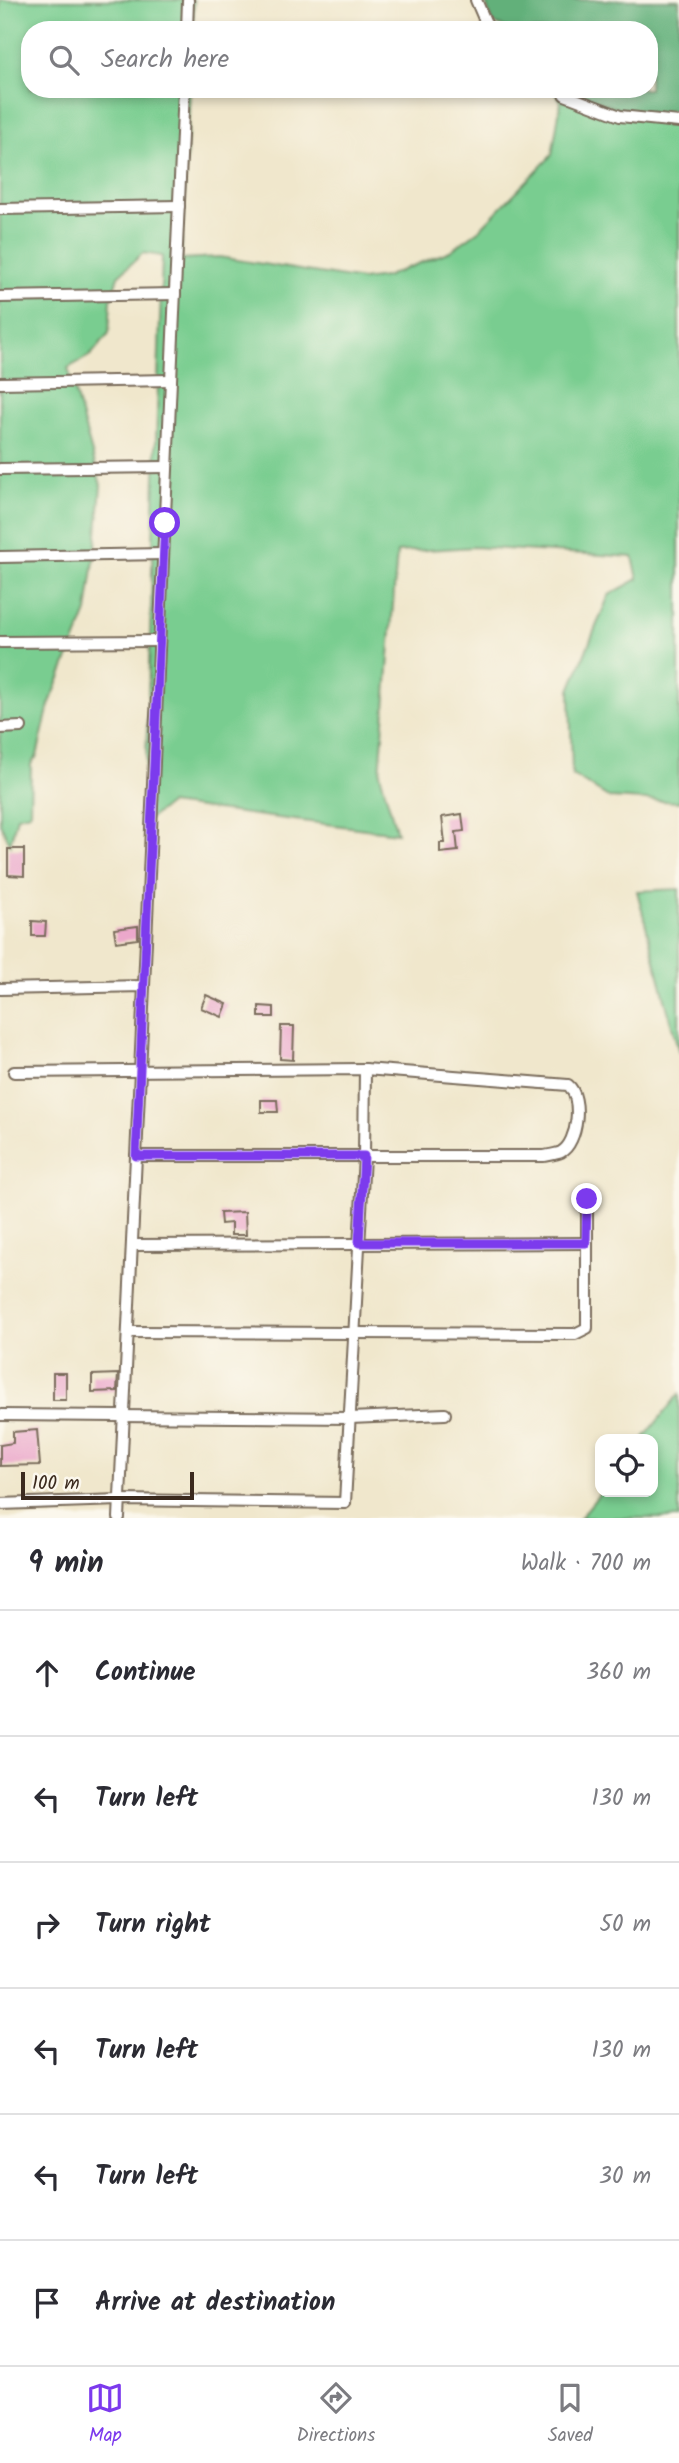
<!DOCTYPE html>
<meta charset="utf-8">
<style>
:root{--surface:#fff;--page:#f2f2f3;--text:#2b2b33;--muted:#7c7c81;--line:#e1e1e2;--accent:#7c3aed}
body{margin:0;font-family:Kalam,sans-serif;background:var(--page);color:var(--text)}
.controls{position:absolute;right:21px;bottom:21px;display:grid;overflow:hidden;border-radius:14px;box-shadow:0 4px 10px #0003}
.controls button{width:63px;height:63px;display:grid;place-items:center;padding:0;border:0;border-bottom:2px solid var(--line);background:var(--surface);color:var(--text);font:35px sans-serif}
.scale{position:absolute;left:21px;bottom:18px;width:173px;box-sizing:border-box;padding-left:7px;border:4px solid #3b2a1e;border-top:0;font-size:19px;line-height:24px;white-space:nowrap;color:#3b2a1e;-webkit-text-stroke:5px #fbf7ec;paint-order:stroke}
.stop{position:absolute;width:21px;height:21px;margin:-16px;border:5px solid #7c3aed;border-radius:50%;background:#fff}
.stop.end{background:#7c3aed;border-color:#fff;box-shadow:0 2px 7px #0008}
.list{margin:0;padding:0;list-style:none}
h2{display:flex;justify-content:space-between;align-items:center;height:91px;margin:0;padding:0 28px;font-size:30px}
h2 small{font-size:23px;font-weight:400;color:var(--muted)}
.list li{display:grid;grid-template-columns:46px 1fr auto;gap:21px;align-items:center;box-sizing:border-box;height:126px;padding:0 28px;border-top:2px solid var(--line)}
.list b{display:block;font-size:26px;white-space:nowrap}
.list em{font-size:23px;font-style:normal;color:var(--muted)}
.icon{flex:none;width:38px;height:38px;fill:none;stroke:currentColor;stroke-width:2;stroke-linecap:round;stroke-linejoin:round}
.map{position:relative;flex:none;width:679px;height:1518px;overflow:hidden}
.search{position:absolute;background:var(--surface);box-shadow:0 4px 10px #0003;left:21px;right:21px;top:21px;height:77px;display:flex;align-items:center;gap:18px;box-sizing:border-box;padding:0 24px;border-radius:28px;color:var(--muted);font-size:26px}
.sheet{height:847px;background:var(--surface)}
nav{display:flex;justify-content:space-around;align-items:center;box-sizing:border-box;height:98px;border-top:2px solid var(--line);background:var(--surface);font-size:19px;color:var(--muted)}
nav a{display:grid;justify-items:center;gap:4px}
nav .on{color:var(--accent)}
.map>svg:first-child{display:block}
</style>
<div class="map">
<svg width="679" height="1518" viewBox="0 0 679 1518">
<rect width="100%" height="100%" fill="#fbf7ec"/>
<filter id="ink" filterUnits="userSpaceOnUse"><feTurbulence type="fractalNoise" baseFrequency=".0143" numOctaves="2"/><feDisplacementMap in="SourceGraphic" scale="14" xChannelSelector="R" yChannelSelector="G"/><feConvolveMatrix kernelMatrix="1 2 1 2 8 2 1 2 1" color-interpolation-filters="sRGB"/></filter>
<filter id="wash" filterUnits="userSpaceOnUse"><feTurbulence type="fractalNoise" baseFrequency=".00686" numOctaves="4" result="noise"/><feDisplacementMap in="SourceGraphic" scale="28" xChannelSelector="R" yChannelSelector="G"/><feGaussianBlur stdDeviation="1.57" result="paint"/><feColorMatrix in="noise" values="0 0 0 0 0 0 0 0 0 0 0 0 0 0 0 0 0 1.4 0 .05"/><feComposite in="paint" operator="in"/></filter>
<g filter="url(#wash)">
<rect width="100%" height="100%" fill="#f0e7cc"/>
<g fill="#79cd90" stroke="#5a7c57" stroke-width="2">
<polygon points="0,0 194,0 193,30 30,30 30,89 190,89 181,259 219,257 362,280 385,277 450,251 477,232 552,155 561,101 552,89 567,89 621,110 679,116 679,802 610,798 572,775 570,690 609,595 638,579 633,557 474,547 397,552 380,774 397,833 169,804 144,823 162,256 143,253 118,276 111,300 109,333 91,355 68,368 101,485 96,546 87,612 49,705 37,756 31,764 30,813 17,816 10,845 0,823"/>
<polygon points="679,889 679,1053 637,891"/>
<polygon points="679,1394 679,1518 580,1518 601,1492 653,1492 653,1439 643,1439"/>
</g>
<polygon fill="#62b07a" stroke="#4e6d4c" stroke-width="2" points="485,0 679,0 679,116 621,110 567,89 649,89 649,30 512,30 492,23"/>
<g id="blocks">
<g fill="#eba8cb">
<polygon points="462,814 464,831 456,832 458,851 440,853 440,843 445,843 442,817"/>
<polygon points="8,849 24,849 24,876 8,875"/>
<polygon points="32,921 46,922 45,936 32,936"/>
<polygon points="138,926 138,939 116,942 114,929"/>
<polygon points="206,995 227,1004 222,1017 201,1008"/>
<polygon points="259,1006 274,1007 274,1017 259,1017"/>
<polygon points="281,1026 294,1026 293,1060 280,1059"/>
<polygon points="261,1100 277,1100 278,1112 261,1112"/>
<polygon points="245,1212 246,1235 231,1235 231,1223 221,1224 220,1213"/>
<rect x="53" y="1373" width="13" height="27"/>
<polygon points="118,1374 117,1391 92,1392 92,1375"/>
<polygon points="37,1430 40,1465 0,1466 0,1445 13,1443 13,1432"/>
</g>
</g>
</g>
<g filter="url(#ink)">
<use href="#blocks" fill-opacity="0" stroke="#7a6c5b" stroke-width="2"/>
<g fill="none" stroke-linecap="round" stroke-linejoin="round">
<defs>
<g id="street">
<polyline points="476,0 488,28 493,30"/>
<polyline points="187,30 188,0"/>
<polyline points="560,89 565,95 620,116 679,122"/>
<polyline points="0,209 179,206"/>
<polyline points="0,297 175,294"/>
<polyline points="0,383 171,380"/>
<polyline points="0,469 167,467"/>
<polyline points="0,557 163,554"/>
<polyline points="0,642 159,641"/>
<polyline points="0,728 21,727"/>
<polyline points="144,986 184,89"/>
<polyline points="0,989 144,986 119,1518"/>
<path d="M136,1156H544C549,1155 557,1154 561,1152C578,1143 583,1097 568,1085L365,1069"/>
<polyline points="132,1245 586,1243"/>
<polyline points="128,1332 575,1334 587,1328 587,1199"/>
<polyline points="0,1415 350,1418 445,1414"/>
<polyline points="0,1504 120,1500 345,1503 364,1156 365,1069 14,1072"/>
</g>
</defs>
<use href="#street" stroke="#7a6c5b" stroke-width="14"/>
<use href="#street" stroke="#fff" stroke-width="10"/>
</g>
</g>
<g fill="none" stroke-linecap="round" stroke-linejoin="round" filter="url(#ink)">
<polyline stroke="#7c3aed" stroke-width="9" points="165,523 136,1156 364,1156 359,1243 586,1243 587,1199"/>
</g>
</svg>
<div class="controls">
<button><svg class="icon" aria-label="locate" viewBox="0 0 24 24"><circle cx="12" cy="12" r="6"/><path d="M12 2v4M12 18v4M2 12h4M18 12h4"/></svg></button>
</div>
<div class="scale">100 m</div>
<div class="stop" style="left:165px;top:523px"></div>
<div class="stop end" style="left:587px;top:1199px"></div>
<div class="search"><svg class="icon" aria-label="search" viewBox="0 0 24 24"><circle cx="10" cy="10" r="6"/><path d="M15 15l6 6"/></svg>Search here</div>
</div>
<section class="sheet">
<h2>9 min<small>Walk · 700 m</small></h2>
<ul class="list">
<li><svg class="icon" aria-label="ahead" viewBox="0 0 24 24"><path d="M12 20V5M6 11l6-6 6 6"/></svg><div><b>Continue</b></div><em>360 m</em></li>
<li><svg class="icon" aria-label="left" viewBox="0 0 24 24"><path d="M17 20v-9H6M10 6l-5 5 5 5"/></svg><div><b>Turn left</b></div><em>130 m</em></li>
<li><svg class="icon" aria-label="right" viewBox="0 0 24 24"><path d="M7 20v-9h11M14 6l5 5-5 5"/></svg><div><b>Turn right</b></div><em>50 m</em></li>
<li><svg class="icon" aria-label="left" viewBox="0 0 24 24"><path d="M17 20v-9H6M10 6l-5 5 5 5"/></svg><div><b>Turn left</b></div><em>130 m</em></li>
<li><svg class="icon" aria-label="left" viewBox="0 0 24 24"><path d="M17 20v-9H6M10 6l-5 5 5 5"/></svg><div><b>Turn left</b></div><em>30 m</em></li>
<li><svg class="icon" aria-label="arrive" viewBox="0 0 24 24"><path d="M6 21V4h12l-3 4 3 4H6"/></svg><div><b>Arrive at destination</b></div></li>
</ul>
</section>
<nav>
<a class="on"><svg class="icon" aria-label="map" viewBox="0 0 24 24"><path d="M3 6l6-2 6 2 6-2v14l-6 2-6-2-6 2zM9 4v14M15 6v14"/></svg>Map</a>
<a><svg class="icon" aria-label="directions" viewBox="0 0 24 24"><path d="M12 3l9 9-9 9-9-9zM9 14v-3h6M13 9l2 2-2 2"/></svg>Directions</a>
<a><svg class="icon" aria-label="saved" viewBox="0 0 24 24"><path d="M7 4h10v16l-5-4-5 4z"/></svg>Saved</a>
</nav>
